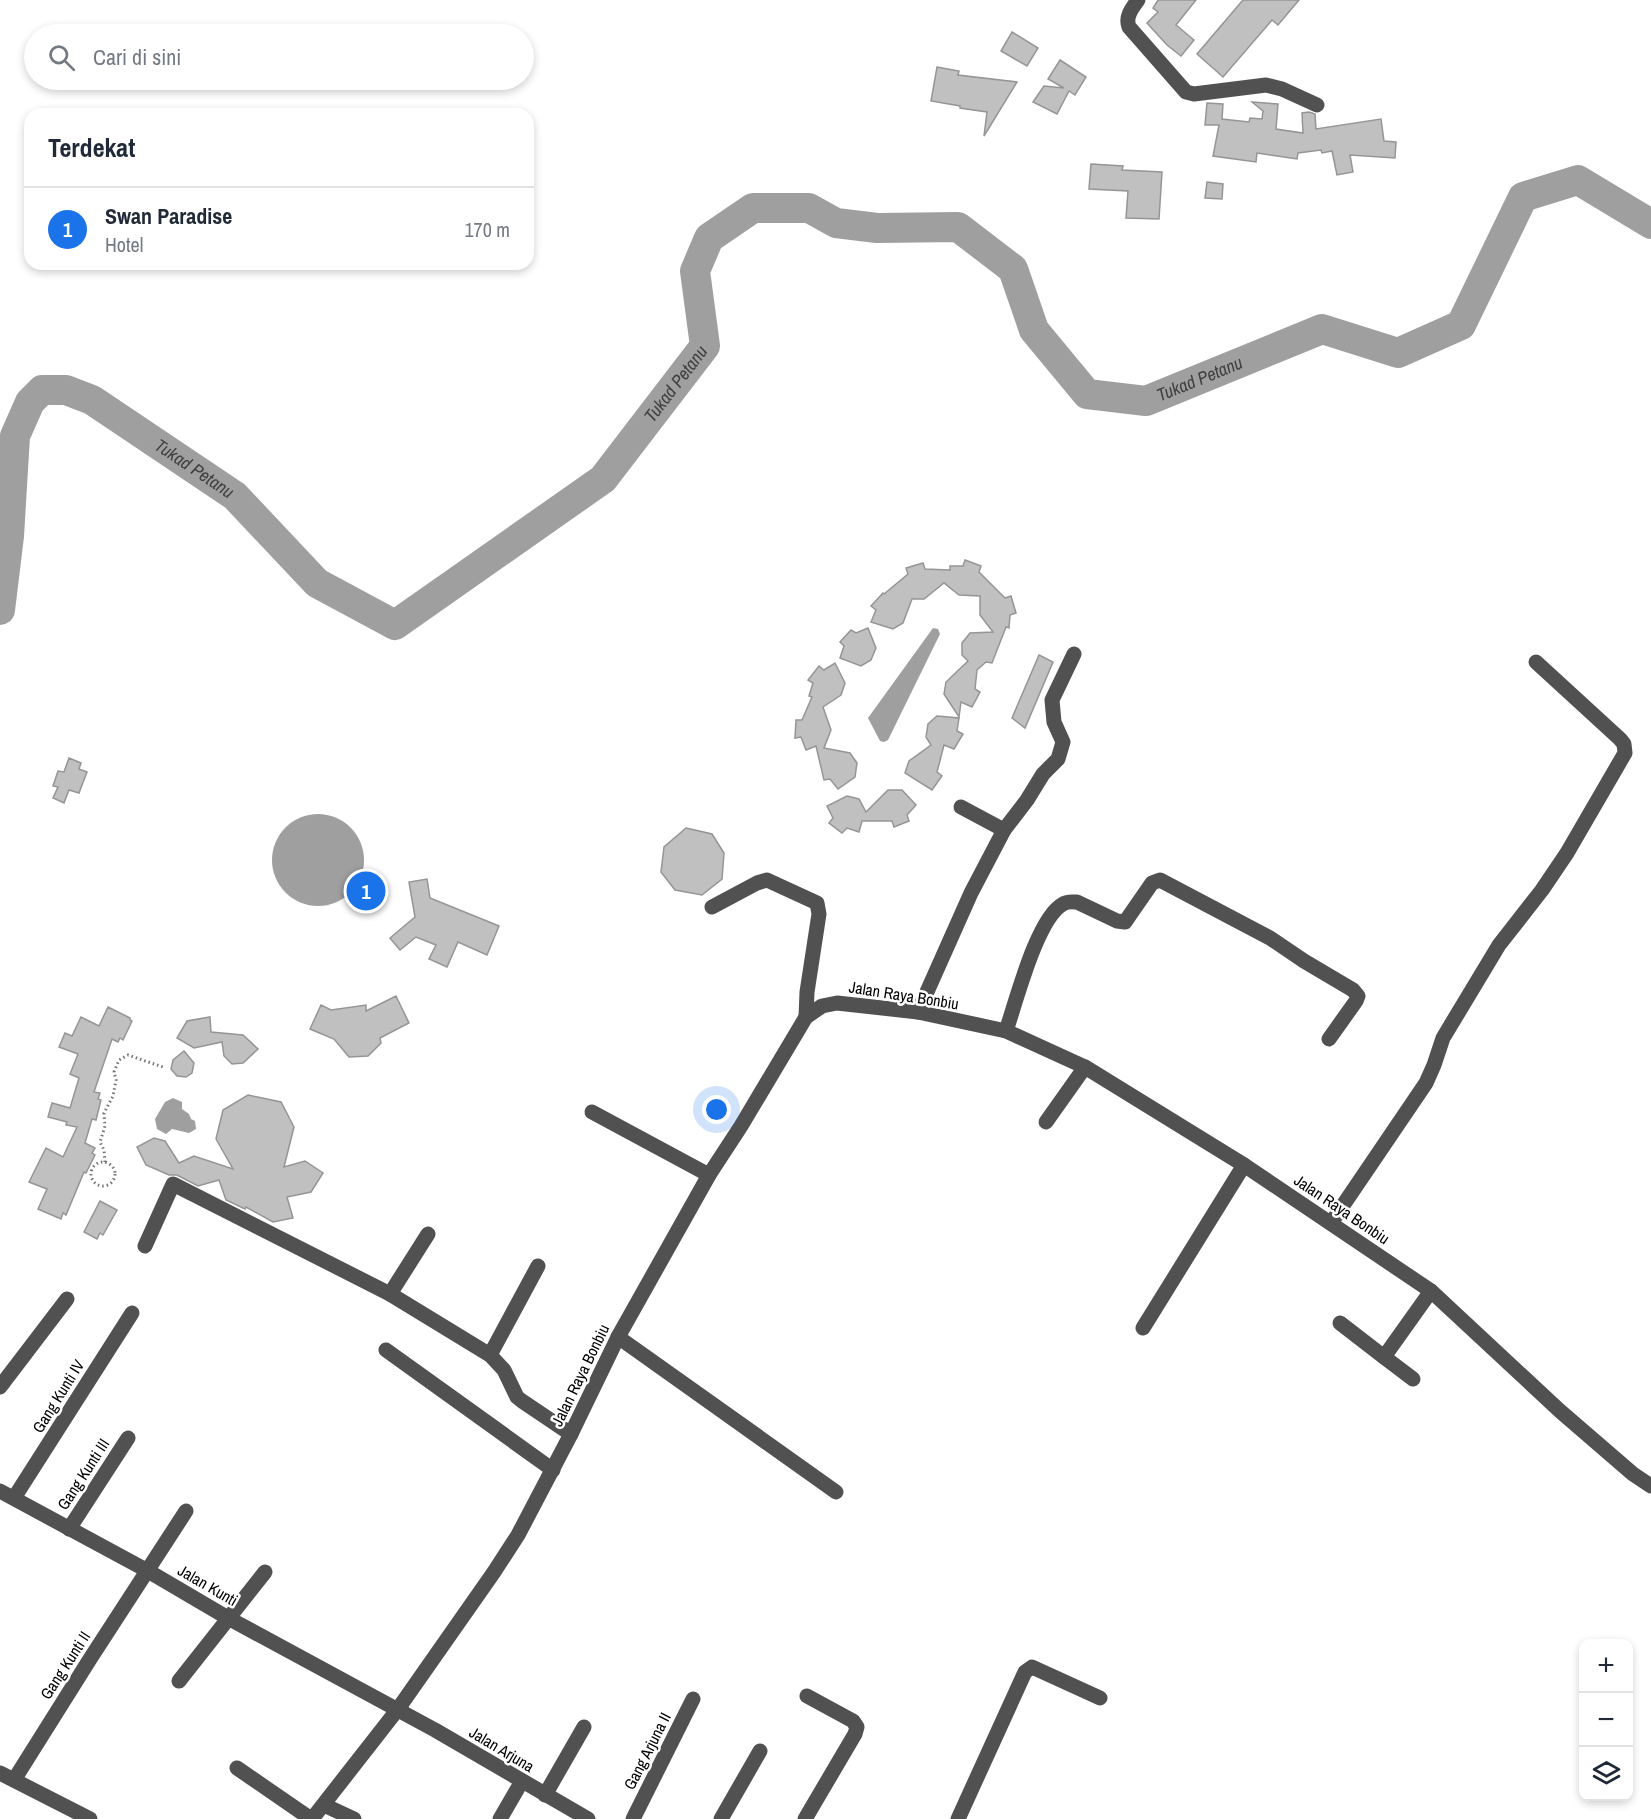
<!DOCTYPE html>
<html lang="id">
<meta charset="utf-8">
<style>
:root{--surface:#fff;--page:#f2f2f3;--text:#1f2937;--muted:#747a83;--line:#e0e1e3;--accent:#1a73e8}
body{margin:0;font-family:"Archivo Narrow",sans-serif;background:var(--page);color:var(--text)}
.controls{position:absolute;right:18px;bottom:18px;display:grid;overflow:hidden;border-radius:12px;box-shadow:0 3px 9px #0003}
.controls button{width:54px;height:54px;display:grid;place-items:center;padding:0;border:0;border-bottom:2px solid var(--line);background:var(--surface);color:var(--text);font:30px sans-serif}
.you{position:absolute;left:717px;top:1110px;width:21px;height:21px;margin:-15px;border:4px solid #fff;border-radius:50%;background:#1a73e8;box-shadow:0 0 0 9px #1a73e833}
.badge{display:grid;place-items:center;width:39px;height:39px;border-radius:50%;background:var(--accent);color:#fff;font-size:20px;font-weight:700}
.pin{position:absolute;translate:-50% -50%;border:3px solid #fff;box-shadow:0 2px 6px #0006}
.list{margin:0;padding:0;list-style:none}
h2{display:flex;justify-content:space-between;align-items:center;height:78px;margin:0;padding:0 24px;font-size:26px}
h2 small{font-size:20px;font-weight:400;color:var(--muted)}
.list li{display:grid;grid-template-columns:39px 1fr auto;gap:18px;align-items:center;box-sizing:border-box;height:84px;padding:0 24px;border-top:2px solid var(--line)}
.list b{display:block;font-size:22px;white-space:nowrap}
.list p{margin:0;font-size:20px;white-space:nowrap;color:var(--muted)}
.list em{font-size:20px;font-style:normal;color:var(--muted)}
.icon{flex:none;width:33px;height:33px;fill:none;stroke:currentColor;stroke-width:2;stroke-linecap:round;stroke-linejoin:round}
.map{position:relative;flex:none;width:1651px;height:1819px;overflow:hidden}
.search{position:absolute;background:var(--surface);box-shadow:0 3px 9px #0003;left:24px;top:24px;width:510px;height:66px;display:flex;align-items:center;gap:15px;box-sizing:border-box;padding:0 21px;border-radius:33px;color:var(--muted);font-size:22px}
.panel{position:absolute;background:var(--surface);box-shadow:0 3px 9px #0003;left:24px;top:108px;width:510px;height:162px;border-radius:18px}
.map>svg:first-child{display:block}
</style>
<div class="map">
<svg width="1651" height="1819" viewBox="0 0 1651 1819">
<rect width="100%" height="100%" fill="#fff"/>
<g fill="#9f9f9f">
<polygon points="933,628 938,629 940,634 888,740 884,742 880,741 868,718"/>
<circle cx="318" cy="860" r="46"/>
<polygon points="173,1098 182,1102 182,1109 189,1114 191,1119 195,1121 196,1129 189,1133 172,1129 166,1134 157,1129 155,1119 165,1102"/>
</g>
<g fill="none" stroke-linecap="round" stroke-linejoin="round">
<path stroke="#9f9f9f" stroke-width="30" id="s1" d="M0,610L9,536L15,436L30,402L42,390H66L92,400L235,496L317,583L395,625L603,479L705,346L695,271L709,238L753,208H809L836,223L877,228L958,227L1013,269L1034,330L1087,394L1146,401L1322,329L1398,353L1461,325L1523,197L1578,180L1651,224"/>
</g>
<g fill="#c0c0c0" stroke="#959595" stroke-width="1.5">
<polygon points="1158,0 1196,0 1176,25 1194,40 1181,56 1167,45 1147,23 1158,12 1153,8"/>
<polygon points="1243,0 1299,0 1278,25 1272,20 1223,77 1197,54"/>
<polygon points="1012,32 1038,48 1027,66 1001,51"/>
<polygon points="1060,60 1086,77 1075,95 1069,91 1057,114 1033,102 1044,86 1064,88 1048,79"/>
<polygon points="937,67 959,71 958,75 1017,82 984,136 987,112 960,108 960,106 931,101"/>
<polygon points="1252,102 1278,104 1276,129 1303,133 1302,113 1309,112 1315,114 1316,129 1381,119 1384,141 1396,142 1395,158 1350,155 1353,172 1337,175 1332,151 1322,153 1321,150 1298,153 1297,159 1257,153 1256,162 1213,156 1219,125 1205,125 1207,103 1223,104 1222,119 1249,122 1250,118 1262,119 1263,111"/>
<polygon points="1091,164 1123,166 1122,170 1162,172 1159,219 1126,218 1128,191 1089,189"/>
<polygon points="1207,182 1223,184 1222,199 1205,198"/>
<polygon points="965,560 981,566 979,572 1005,598 1011,596 1016,613 1010,615 1009,628 1006,627 992,663 986,662 977,670 975,689 980,692 972,707 961,702 959,717 944,694 946,682 968,661 962,655 962,643 970,633 993,632 980,615 980,596 959,595 944,583 924,599 912,599 903,623 893,629 871,622 876,610 871,606 883,593 884,594 908,574 906,568 923,563 925,569 950,570 950,566 963,566"/>
<polygon points="868,628 876,648 871,660 861,666 840,658 844,646 840,642 851,630 856,633"/>
<polygon points="1039,655 1053,662 1025,728 1012,718"/>
<polygon points="835,663 845,683 841,695 823,707 831,730 824,748 850,753 857,763 855,777 838,789 830,779 824,780 816,746 806,750 801,737 795,738 796,720 802,720 812,697 809,696 813,683 808,680 819,666 824,670"/>
<polygon points="937,716 959,718 957,731 963,734 954,749 944,745 937,772 942,776 932,790 905,773 909,761 931,745 926,737 928,724"/>
<polygon points="69,758 81,763 79,769 87,772 79,793 69,790 64,803 53,798 58,787 53,786 58,771 64,772"/>
<polygon points="888,790 902,790 916,805 907,815 909,821 894,827 892,821 862,821 859,832 847,828 842,833 829,823 833,818 827,806 847,796 859,799 866,812"/>
<polygon points="686,828 712,834 724,853 722,879 702,895 675,890 661,872 664,847"/>
<polygon points="427,879 430,898 499,926 487,955 458,942 447,967 429,959 436,945 416,937 400,950 390,938 415,917 409,882"/>
<polygon points="396,996 409,1023 380,1038 381,1043 368,1056 349,1057 334,1039 310,1029 321,1005 331,1010 366,1005 366,1011"/>
<polygon points="108,1007 130,1018 130,1020 132,1021 123,1040 120,1038 118,1042 112,1039 94,1092 100,1093 98,1099 101,1100 96,1120 92,1119 85,1143 95,1148 92,1153 95,1155 86,1173 84,1172 66,1215 63,1213 61,1219 38,1209 47,1189 29,1182 46,1148 63,1157 77,1127 66,1125 67,1122 48,1117 52,1103 70,1108 79,1078 70,1074 78,1054 59,1047 65,1033 72,1036 81,1017 99,1026"/>
<polygon points="210,1017 211,1032 243,1035 258,1049 243,1063 232,1064 224,1056 222,1042 194,1048 177,1038 187,1021"/>
<polygon points="184,1051 194,1063 192,1073 186,1077 177,1076 171,1069 173,1060"/>
<polygon points="248,1095 281,1102 294,1127 284,1167 305,1161 323,1173 311,1192 287,1197 293,1218 273,1222 246,1207 245,1209 226,1200 219,1180 198,1186 177,1175 169,1175 146,1165 137,1147 154,1138 165,1141 179,1163 194,1156 233,1169 216,1139 223,1110"/>
<polygon points="100,1201 117,1210 103,1235 100,1233 97,1239 84,1232"/>
</g>
<g fill="none" stroke-linecap="round" stroke-linejoin="round">
<g stroke="#737373" stroke-width="3" stroke-dasharray="1.5 3" stroke-linecap="butt">
<polyline points="105,1162 104,1150 100,1142 105,1126 104,1113 113,1096 116,1080 114,1072 119,1060 128,1055 163,1067"/>
<circle cx="103" cy="1174" r="12"/>
</g>
<g stroke="#515151" stroke-width="15">
<path d="M1138,0C1132,8 1125,17 1129,27L1186,92L1194,94L1266,85L1282,89L1317,105"/>
<polyline points="961,807 1004,830"/>
<polyline points="712,907 757,883 767,880 817,903 819,914 807,992 806,1017"/>
<polyline points="918,1012 971,893 1004,830 1027,800 1043,774 1058,759 1063,742 1054,722 1052,700 1074,654"/>
<path d="M1006,1031C1016,1002 1037,918 1063,904C1067,901 1072,902 1077,902L1117,921L1125,922L1152,883L1160,880L1270,938L1304,961L1353,990L1358,996L1356,1001L1329,1039"/>
<polyline points="592,1112 709,1175"/>
<polyline points="1046,1122 1085,1067"/>
<polyline points="1331,1223 1426,1083 1434,1065 1443,1038 1499,945 1542,890 1567,853 1625,753 1624,744 1620,739 1536,662"/>
<polyline points="145,1246 173,1184 390,1294 490,1355 504,1370 517,1397 522,1401 571,1434"/>
<polyline points="390,1294 428,1234"/>
<polyline points="1340,1323 1384,1357 1431,1291"/>
<polyline points="1143,1328 1244,1165"/>
<polyline points="618,1337 836,1492"/>
<polyline points="386,1350 553,1470"/>
<polyline points="490,1355 538,1266"/>
<polyline points="1384,1357 1413,1379"/>
<polyline points="0,1387 67,1299"/>
<polyline points="0,1491 148,1571 228,1618 435,1730 588,1819"/>
<polyline points="14,1498 132,1313"/>
<polyline points="69,1529 128,1438"/>
<polyline points="179,1681 265,1572"/>
<polyline points="237,1768 311,1819"/>
<polyline points="0,1773 90,1819"/>
<polyline points="14,1780 90,1659 186,1511"/>
<polyline points="545,1795 584,1727"/>
<polyline points="324,1805 354,1819"/>
<polyline points="312,1819 398,1709 494,1572 518,1535 571,1434 618,1337 709,1175 741,1126 806,1017 822,1006 837,1003 918,1012 1006,1031 1085,1067 1244,1165 1431,1291 1560,1411 1633,1474 1651,1486"/>
<polyline points="500,1819 522,1781"/>
<polyline points="633,1819 693,1699"/>
<polyline points="721,1819 760,1751"/>
<polyline points="805,1819 855,1734 857,1727 853,1721 807,1696"/>
<polyline points="958,1819 1025,1672 1032,1667 1100,1698"/>
</g>
</g>
<g text-anchor="middle" stroke-width="5" stroke-linejoin="round" paint-order="stroke">
<g font-size="16" fill="#000" stroke="#fff">
<text transform="translate(904 995) rotate(9)" y="6">Jalan Raya Bonbiu</text>
<text transform="translate(1342 1209) rotate(34)" y="6">Jalan Raya Bonbiu</text>
<text transform="translate(580 1375) rotate(-64)" y="6">Jalan Raya Bonbiu</text>
<text transform="translate(58 1396) rotate(-58)" y="6">Gang Kunti IV</text>
<text transform="translate(83 1474) rotate(-57)" y="6">Gang Kunti III</text>
<text transform="translate(208 1585) rotate(30)" y="6">Jalan Kunti</text>
<text transform="translate(65 1665) rotate(-57)" y="6">Gang Kunti II</text>
<text transform="translate(502 1749) rotate(31)" y="6">Jalan Arjuna</text>
<text transform="translate(647 1751) rotate(-63)" y="6">Gang Arjuna II</text>
</g>
<g font-size="18" font-style="italic" fill="#404040" stroke="#fff">
<text dy="6" stroke="none"><textPath href="#s1" startOffset="1791">Tukad Petanu</textPath></text>
<text dy="6" stroke="none"><textPath href="#s1" startOffset="1035">Tukad Petanu</textPath></text>
<text dy="6" stroke="none"><textPath href="#s1" startOffset="404">Tukad Petanu</textPath></text>
</g>
</g>
</svg>
<div class="controls">
<button>+</button>
<button>−</button>
<button><svg class="icon" aria-label="layers" viewBox="0 0 24 24"><path d="M12 4l9 5-9 5-9-5zM3 14l9 5 9-5"/></svg></button>
</div>
<div class="you"></div>
<div class="pin badge" style="left:366px;top:891px">1</div>
<div class="search"><svg class="icon" aria-label="search" viewBox="0 0 24 24"><circle cx="10" cy="10" r="6"/><path d="M15 15l6 6"/></svg>Cari di sini</div>
<section class="panel">
<h2>Terdekat<small></small></h2>
<ul class="list">
<li><span class="badge">1</span><div><b>Swan Paradise</b><p>Hotel</p></div><em>170 m</em></li>
</ul>
</section>
</div>
